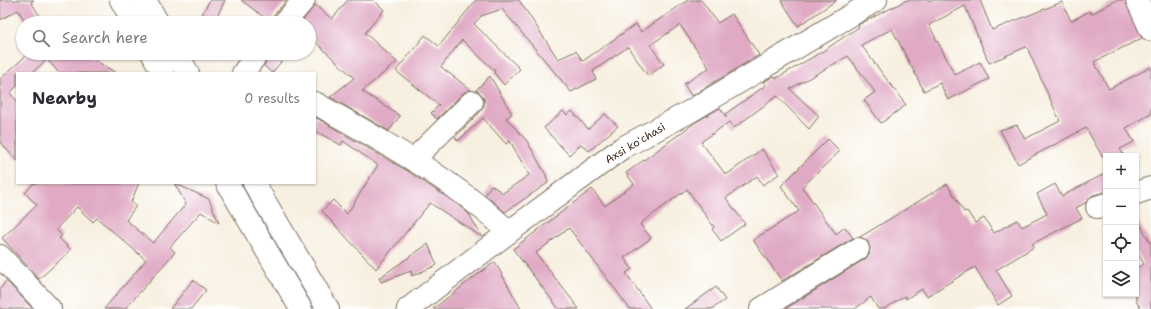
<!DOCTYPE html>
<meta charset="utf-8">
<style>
:root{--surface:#fff;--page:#f7f7f7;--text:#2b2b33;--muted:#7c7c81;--line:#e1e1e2}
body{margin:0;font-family:"Shantell Sans",sans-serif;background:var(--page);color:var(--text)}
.controls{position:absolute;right:12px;bottom:12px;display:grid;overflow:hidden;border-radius:0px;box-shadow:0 1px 3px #0004}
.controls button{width:36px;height:36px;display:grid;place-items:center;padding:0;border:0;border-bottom:1px solid var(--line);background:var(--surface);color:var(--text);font:20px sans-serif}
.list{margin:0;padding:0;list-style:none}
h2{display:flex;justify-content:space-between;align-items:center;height:52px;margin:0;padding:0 16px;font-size:17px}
h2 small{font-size:13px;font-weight:400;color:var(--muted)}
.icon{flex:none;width:22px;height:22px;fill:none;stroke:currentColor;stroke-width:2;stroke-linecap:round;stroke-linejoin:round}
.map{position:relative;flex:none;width:1151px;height:309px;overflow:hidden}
.search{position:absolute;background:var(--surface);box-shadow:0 1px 3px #0004;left:16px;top:16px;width:300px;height:44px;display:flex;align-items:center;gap:10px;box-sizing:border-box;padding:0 14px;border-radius:22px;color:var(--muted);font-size:15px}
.panel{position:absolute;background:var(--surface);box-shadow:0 1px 3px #0004;left:16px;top:72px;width:300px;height:112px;border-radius:0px}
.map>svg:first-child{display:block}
</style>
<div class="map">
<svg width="1151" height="309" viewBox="0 0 1151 309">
<rect width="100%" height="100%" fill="#fff"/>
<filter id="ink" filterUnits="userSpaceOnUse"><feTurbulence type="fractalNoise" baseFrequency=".025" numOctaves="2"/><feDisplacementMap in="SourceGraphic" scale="8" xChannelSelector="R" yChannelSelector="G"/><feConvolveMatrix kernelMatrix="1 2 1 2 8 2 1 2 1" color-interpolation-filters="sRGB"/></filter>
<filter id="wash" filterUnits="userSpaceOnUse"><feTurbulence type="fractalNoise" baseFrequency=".012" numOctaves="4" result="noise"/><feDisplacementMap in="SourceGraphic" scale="16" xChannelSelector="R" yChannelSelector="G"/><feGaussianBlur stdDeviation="0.9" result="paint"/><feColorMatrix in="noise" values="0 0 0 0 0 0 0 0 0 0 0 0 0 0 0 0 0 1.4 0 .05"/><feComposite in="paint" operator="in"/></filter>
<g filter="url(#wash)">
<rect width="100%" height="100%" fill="#f7efdf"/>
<g id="blocks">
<g fill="#e0aac5">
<polygon points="0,0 34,0 31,2 44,23 26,23 18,10 0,20"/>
<polygon points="210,0 225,0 214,23 197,23"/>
<polygon points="241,0 287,0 274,15 272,23"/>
<polygon points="348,0 374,0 384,10 365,33 397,62 362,91 400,116 389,131 330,97 354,78 309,36 309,23 301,23 315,5 332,19"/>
<polygon points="476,0 519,0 558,59 576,51 583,61 636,24 641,32 688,0 701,0 718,23 732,14 759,55 691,96 684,84 709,68 680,25 650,45 664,64 648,76 628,47 593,71 596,79 571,92 502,9 481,16 474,24 520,69 504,85 494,73 495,71 462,40 441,67 471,90 463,93 437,119 431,113 439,105 396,71 425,35 439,46"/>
<polygon points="781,0 837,0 798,26"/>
<polygon points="907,0 980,0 992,30 1062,2 1071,21 1090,11 1091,14 1117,0 1125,0 1142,38 1094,62 1109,89 1151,67 1151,114 1126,128 1134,142 1120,149 1124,156 1102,156 1086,128 1018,164 1000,130 1017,125 1025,139 1060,121 1028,50 1026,47 989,63 965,6 929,25 955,75 980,62 989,79 948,100 940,83 924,91 892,29 861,45 906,105 881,123 864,100 875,92 848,56 790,89 819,116 809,129 777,96 734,128 729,122 701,142 726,175 762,149 779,174 763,185 757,176 726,198 745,224 721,241 712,229 714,227 687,189 640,224 651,238 624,258 632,269 626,273 651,309 630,309 569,228 536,253 579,309 559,309 513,249 592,189 605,206 634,184 626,173 696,122 720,108 727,118 724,115 766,85 763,82 774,76 777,78 823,51 859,27 858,25"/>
<polygon points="29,53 83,53 116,73 59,73 47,59 32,73 17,73 17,86 10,93 17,101 17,161 0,142 0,79"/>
<polygon points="270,53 288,53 272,73 264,66"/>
<polygon points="490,76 512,114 506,118 527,141 546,175 548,183 505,212 485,195 491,185 503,193 529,175 510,141 506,144 483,118 458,141 455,137 481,111 484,105 484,99 481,94 476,90"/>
<polygon points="563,111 567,115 572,111 588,129 605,114 618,126 589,151 581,144 569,155 544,128"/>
<polygon points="315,117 409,172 457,204 469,214 482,237 430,203 376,269 322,211 333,200 347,214 378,165 343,141 341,145 315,131"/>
<polygon points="828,139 840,151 802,187 836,234 845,227 853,238 782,281 753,240 799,211 781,186"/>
<polygon points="1106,173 1106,192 1093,195 1085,203 1076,208 1082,218 1032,244 1034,247 996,270 1012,296 998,305 975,267 927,296 922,289 906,299 905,296 884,309 878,309 871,297 855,309 785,309 865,259 869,255 870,248 868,242 860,237 947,184 964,212 967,211 975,223 984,218 994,233 1017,220 1022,227 1047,214 1037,194 1055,184 1062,196"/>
<polygon points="34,183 139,183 131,202 136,206 126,220 153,243 186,204 174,183 209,199 219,223 201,212 170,247 175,252 125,309 104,309 146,260 97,218 93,222 77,207 56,229 62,236 59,238 71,250 39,279 2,238 37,205 25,193"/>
<polygon points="1136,217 1151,244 1151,309 1141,309 1136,301 1136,268 1144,264 1136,251"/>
<polygon points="428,244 437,265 412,276 411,271 381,282 379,278"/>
<polygon points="495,262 521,309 433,309 482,271"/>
<polygon points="193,280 206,290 191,309 170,309"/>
<polygon points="6,281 33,309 0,309 0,289"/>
<polygon points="716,287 725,300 712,309 685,309"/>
</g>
</g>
</g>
<g filter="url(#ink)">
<use href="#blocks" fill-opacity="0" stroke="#7d6f62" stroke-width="1"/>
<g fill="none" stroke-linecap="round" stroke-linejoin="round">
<defs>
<g id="minor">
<polyline points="1137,0 1151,30"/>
<polyline points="284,23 304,0"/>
<polyline points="243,73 258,53"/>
<path d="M315,103C382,141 452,178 509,232"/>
<polyline points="414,159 472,102"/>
<polyline points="1136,193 1151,188"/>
<polyline points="1097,207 1106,204"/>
<polyline points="0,256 50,309"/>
<polyline points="408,309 509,232 622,148 689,112 876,0"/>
<polyline points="761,309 858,249"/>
</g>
<g id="highway">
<polyline points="121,0 134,23"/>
<polyline points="145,0 158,23"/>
<polyline points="152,53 163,73"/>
<polyline points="176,53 188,73"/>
<polyline points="227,183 301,309"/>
<polyline points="254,183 328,309"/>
</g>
</defs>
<use href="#minor" stroke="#7d6f62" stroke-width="24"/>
<use href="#highway" stroke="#7d6f62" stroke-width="24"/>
<use href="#minor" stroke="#fff" stroke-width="22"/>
<use href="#highway" stroke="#fff" stroke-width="22"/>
</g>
</g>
<g text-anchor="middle" stroke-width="3.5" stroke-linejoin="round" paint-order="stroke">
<g font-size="11" fill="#3b2a1e" stroke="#fff">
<text transform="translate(635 143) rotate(-31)" y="4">Axsi koʻchasi</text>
</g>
</g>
</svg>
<div class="controls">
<button>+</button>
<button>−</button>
<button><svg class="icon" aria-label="locate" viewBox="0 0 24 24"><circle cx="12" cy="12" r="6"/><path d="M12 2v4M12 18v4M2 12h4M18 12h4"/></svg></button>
<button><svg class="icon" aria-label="layers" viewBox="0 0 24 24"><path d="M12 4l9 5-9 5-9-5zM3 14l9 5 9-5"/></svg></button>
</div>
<div class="search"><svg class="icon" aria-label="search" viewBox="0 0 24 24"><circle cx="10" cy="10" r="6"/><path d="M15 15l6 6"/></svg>Search here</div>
<section class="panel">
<h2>Nearby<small>0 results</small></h2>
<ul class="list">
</ul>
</section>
</div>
